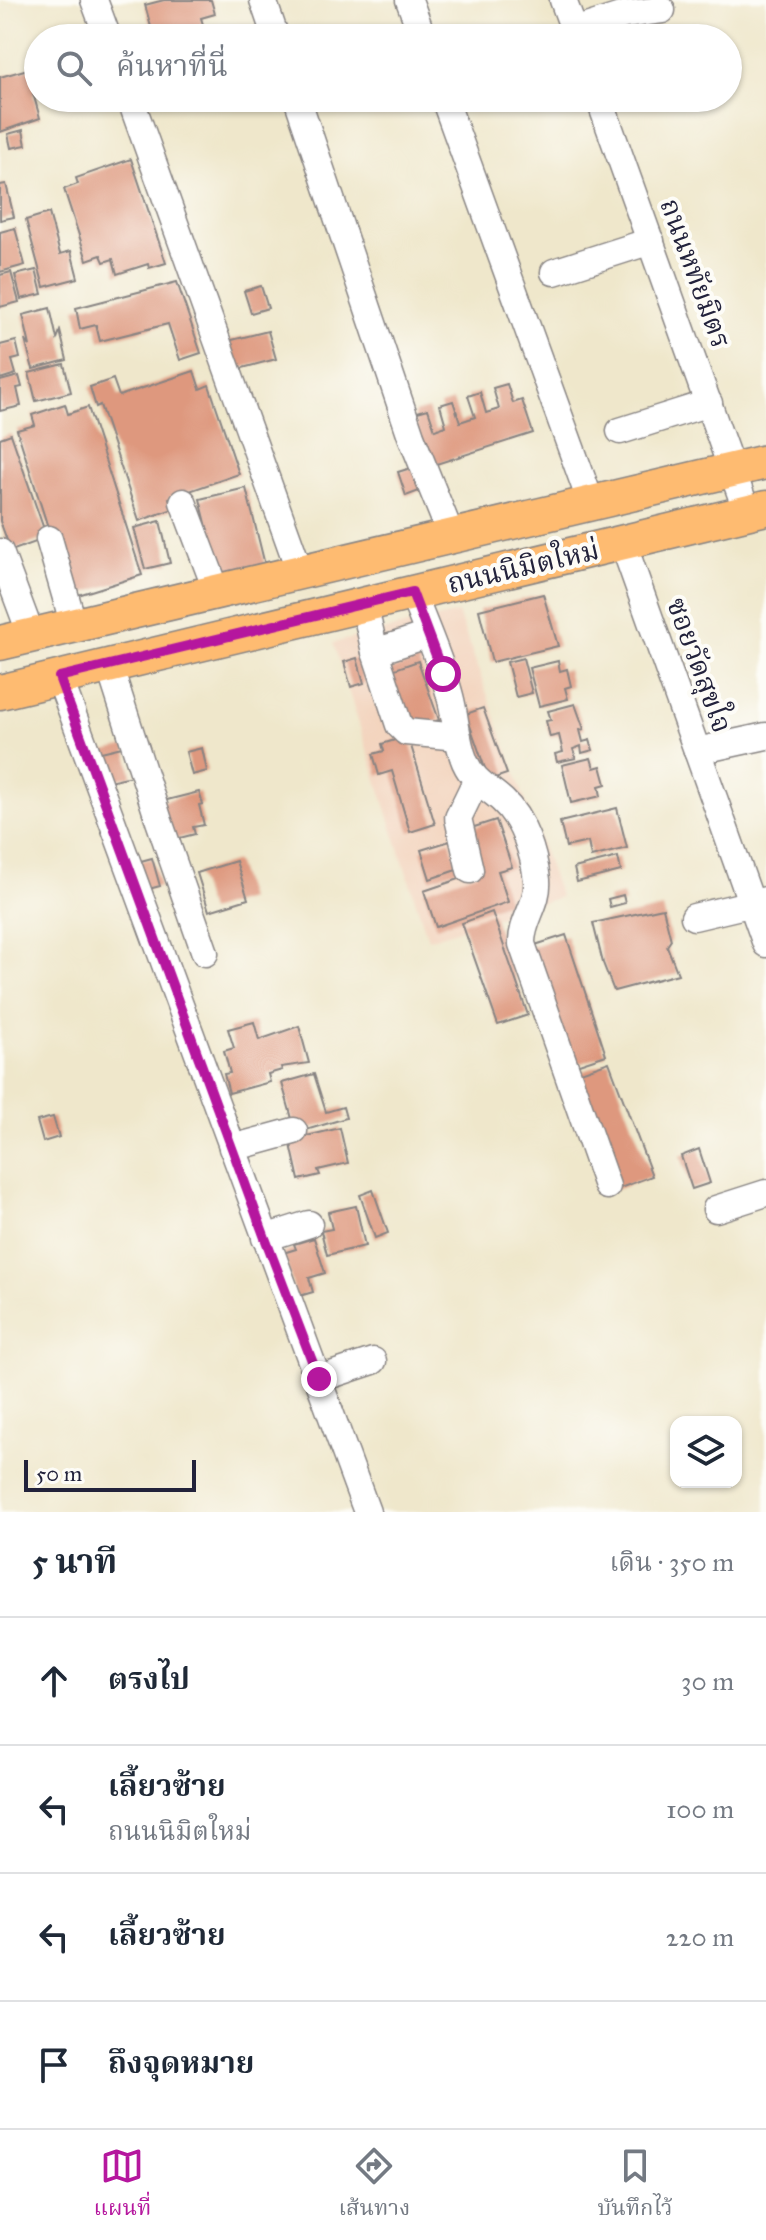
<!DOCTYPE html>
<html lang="th">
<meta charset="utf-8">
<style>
:root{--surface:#fff;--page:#f2f2f3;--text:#1f2937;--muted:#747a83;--line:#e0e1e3;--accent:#b5179e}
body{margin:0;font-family:"IM FELL Great Primer","Noto Serif Thai",serif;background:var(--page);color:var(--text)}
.controls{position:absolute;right:24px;bottom:24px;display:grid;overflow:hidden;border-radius:16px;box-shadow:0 2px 6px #0004}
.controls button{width:72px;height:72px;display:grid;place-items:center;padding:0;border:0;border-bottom:2px solid var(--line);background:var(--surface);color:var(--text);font:40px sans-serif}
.scale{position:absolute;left:24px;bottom:20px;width:172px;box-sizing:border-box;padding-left:8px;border:4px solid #22223b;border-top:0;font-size:22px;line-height:28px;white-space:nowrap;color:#22223b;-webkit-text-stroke:6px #fdfcf7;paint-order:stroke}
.stop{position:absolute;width:24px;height:24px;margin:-18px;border:6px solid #b5179e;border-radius:50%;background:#fff}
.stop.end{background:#b5179e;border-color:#fff;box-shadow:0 2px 8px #0008}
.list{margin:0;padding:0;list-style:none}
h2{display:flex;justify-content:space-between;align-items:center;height:104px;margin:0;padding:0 32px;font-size:34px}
h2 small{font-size:26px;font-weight:400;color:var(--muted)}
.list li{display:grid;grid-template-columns:52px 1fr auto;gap:24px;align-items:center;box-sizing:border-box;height:128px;padding:0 32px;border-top:2px solid var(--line)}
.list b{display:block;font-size:30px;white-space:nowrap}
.list p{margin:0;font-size:26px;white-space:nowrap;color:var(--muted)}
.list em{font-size:26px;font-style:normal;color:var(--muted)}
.icon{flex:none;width:44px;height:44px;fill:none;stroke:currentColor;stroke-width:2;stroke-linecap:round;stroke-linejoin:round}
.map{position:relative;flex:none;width:766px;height:1512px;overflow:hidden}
.search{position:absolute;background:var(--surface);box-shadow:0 2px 6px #0004;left:24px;right:24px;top:24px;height:88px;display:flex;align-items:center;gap:20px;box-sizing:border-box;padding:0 28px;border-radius:44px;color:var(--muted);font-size:30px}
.sheet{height:616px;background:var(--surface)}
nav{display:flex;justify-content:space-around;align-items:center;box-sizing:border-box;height:112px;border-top:2px solid var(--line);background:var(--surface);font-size:22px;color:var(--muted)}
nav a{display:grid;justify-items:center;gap:4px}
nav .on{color:var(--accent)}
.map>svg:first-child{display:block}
</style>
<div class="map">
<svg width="766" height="1512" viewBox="0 0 766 1512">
<rect width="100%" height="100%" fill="#fdfcf7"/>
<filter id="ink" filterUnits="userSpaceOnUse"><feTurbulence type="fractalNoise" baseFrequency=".0125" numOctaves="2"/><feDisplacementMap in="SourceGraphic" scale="16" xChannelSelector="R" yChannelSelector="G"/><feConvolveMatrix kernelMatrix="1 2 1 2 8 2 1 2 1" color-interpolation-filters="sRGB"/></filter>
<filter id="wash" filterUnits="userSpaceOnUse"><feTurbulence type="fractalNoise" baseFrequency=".006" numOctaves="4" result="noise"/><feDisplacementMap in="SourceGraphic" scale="32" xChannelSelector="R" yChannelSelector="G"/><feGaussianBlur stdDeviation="1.8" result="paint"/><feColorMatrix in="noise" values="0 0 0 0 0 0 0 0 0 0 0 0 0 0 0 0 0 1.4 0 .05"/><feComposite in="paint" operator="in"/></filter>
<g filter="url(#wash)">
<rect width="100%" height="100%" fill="#efe7cb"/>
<polygon fill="#f3d4be" points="458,613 560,897 428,939 333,643"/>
<g id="blocks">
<g fill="#de987e">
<polygon points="164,0 211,0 215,14 201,18 204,28 166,38 154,38 145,5"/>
<polygon points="38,66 38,91 33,93 40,118 0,132 0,77"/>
<polygon points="23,130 26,145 11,148 8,134"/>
<polygon points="131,159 166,263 149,268 148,264 117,274 113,259 104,262 101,255 87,260 64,189 78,184 76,178"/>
<polygon points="6,184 14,217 0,220 0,185"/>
<polygon points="49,213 60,254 71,251 78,278 44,287 26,220"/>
<polygon points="15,228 25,265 0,272 0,232"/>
<polygon points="36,270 42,294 21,299 15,275"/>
<polygon points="11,272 19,302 0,307 0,275"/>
<polygon points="177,282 201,353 180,360 168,324 100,341 96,325 80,329 76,308"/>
<polygon points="261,286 268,308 251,313 244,291"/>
<polygon points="50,308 57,339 60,331 67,360 33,369 25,340 30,346 23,315"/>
<polygon points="268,331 276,359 235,370 228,341"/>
<polygon points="16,341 20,358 12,360 16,374 0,379 0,345"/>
<polygon points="64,364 71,392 36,401 29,373"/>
<polygon points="194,371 200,389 209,385 239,474 169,498 173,509 139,521 100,405 96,407 90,387 113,379 119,396"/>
<polygon points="19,376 22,387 17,388 21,406 0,411 0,381"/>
<polygon points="507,384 513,403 522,400 533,433 424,468 414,413 428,409 435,430 446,426 440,405 453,401 460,422 475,417 468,396 480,392 486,413 499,409 493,388"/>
<polygon points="65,404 68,414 88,407 142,575 75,596 52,540 17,430 35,425 32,415"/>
<polygon points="11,434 47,538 11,551 0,521 0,438"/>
<polygon points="414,467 422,490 406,496 398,472"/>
<polygon points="246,488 267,573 221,584 200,499"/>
<polygon points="160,521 170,563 145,569 134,528"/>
<polygon points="543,594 558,646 492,662 479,610"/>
<polygon points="357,658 364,683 351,687 344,662"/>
<polygon points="523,658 532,693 516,697 507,662"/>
<polygon points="418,661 439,720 409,730 389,671"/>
<polygon points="558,661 560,671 567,669 571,686 565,688 568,699 539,706 529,668"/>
<polygon points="575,704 584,729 580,730 583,742 590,740 593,750 582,753 581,746 573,749 576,758 557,762 555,754 563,752 559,735 550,737 546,721 551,720 548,711"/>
<polygon points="483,708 507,774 489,780 466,714"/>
<polygon points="408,736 435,824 410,832 392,771 379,775 373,754 384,751 382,744"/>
<polygon points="126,746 132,776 104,782 97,753"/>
<polygon points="202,748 207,771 192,775 186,752"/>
<polygon points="591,758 594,768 601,766 606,784 599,786 601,796 571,803 562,765"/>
<polygon points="199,792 203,804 199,805 204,825 193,827 195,834 168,841 159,802"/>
<polygon points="617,808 627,848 591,857 588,842 566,847 560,822"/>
<polygon points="496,820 512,867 498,871 508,902 436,927 424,891 477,873 462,831"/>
<polygon points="450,841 459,869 430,879 421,850"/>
<polygon points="618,857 621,871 577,882 574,868"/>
<polygon points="152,858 160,886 145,890 137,862"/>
<polygon points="236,861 248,899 209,911 197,873"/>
<polygon points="623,895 625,903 610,907 608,899"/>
<polygon points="663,908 671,940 667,946 678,974 614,991 603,963 593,923"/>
<polygon points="492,912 528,1015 498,1025 462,923"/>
<polygon points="566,935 606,1055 570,1067 529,947"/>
<polygon points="254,1022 259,1040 299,1026 309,1063 281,1067 282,1070 268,1074 270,1082 229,1093 224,1074 230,1073 224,1051 234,1048 228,1029"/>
<polygon points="609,1062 652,1176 615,1190 572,1075"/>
<polygon points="314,1074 326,1112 343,1107 346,1118 296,1133 282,1083"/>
<polygon points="53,1117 59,1137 43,1142 37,1121"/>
<polygon points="340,1128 348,1163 318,1170 320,1175 299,1180 290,1140"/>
<polygon points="699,1149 710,1183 692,1189 681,1156"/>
<polygon points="373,1190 388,1233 375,1238 360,1195"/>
<polygon points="356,1206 365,1246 327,1255 321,1231 332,1229 328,1212"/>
<polygon points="314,1238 325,1273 309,1278 313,1292 296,1297 283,1253 296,1249 294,1244"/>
</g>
</g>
</g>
<g filter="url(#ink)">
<use href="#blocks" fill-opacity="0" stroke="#888483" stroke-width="2"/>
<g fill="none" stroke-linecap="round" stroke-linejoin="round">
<defs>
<g id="minor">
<polyline points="94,0 108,38"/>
<polyline points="263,0 276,38"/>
<polyline points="409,0 423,38"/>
<polyline points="563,0 577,38"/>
<polyline points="574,31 624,15 662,10"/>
<polyline points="130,98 300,572"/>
<polyline points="297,98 411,436 452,538"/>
<polyline points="444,98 591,503"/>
<polyline points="599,98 747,512"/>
<polyline points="554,272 651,241"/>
<polyline points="620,431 709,403"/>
<polyline points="183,502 217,592"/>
<polyline points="49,539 74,626"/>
<polyline points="623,543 766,944"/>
<polyline points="0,552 31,635"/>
<path d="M412,592C425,627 441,661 450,696C456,718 456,741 465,762C474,782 489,788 503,801C523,819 534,854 537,880C539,904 521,921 522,944L607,1186"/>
<polyline points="364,604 375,652 427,635"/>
<polyline points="375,652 399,725 406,732 458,737"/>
<polyline points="109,665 159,821 205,953"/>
<polyline points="59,677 367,1512"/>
<polyline points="697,751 766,736"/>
<polyline points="470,870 458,818 476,781"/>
<polyline points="694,917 766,900"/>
<polyline points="232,1148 294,1131"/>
<polyline points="716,1209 766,1193"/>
<polyline points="265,1238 309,1224"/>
<polyline points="319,1379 373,1361"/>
</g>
<g id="major">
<polyline points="0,643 766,462"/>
<polyline points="0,692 766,508"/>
</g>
</defs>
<use href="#minor" stroke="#888483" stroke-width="29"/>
<use href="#major" stroke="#888483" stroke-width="37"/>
<use href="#minor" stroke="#fff" stroke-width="26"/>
<use href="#major" stroke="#febb71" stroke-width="34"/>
</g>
</g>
<g fill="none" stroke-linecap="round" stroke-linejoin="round" filter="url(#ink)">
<polyline stroke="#b5179e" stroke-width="10" points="319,1379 265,1238 59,677 412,592 443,674"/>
</g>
<g text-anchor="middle" stroke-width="8" stroke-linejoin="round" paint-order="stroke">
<g font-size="28" fill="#22223b" stroke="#fdfcf7">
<text transform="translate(696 273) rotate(70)" y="10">ถนนหทัยมิตร</text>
<text transform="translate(523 566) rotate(-13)" y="10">ถนนนิมิตใหม่</text>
<text transform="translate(700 665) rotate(70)" y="10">ซอยวัดสุขใจ</text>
</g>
</g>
</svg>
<div class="controls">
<button><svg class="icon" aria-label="layers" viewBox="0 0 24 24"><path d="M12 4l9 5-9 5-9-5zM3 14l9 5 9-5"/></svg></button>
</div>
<div class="scale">50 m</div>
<div class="stop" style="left:443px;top:674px"></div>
<div class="stop end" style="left:319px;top:1379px"></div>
<div class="search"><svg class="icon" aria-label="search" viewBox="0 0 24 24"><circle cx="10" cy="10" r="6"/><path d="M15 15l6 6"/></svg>ค้นหาที่นี่</div>
</div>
<section class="sheet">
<h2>5 นาที<small>เดิน · 350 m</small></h2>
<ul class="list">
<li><svg class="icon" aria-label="ahead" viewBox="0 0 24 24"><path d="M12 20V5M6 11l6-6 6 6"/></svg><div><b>ตรงไป</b></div><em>30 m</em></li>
<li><svg class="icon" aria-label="left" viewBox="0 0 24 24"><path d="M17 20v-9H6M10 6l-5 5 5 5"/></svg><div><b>เลี้ยวซ้าย</b><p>ถนนนิมิตใหม่</p></div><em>100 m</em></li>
<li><svg class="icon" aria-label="left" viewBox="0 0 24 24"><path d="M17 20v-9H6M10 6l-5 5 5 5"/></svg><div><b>เลี้ยวซ้าย</b></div><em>220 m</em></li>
<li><svg class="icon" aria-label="arrive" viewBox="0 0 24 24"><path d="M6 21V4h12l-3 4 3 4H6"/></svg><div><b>ถึงจุดหมาย</b></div></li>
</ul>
</section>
<nav>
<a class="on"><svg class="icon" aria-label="map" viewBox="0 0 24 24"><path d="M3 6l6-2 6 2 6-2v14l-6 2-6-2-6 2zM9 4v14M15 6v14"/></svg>แผนที่</a>
<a><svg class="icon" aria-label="directions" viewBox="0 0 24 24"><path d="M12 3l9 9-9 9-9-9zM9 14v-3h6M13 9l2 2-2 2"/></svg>เส้นทาง</a>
<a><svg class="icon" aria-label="saved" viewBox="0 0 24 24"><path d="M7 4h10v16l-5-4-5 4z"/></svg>บันทึกไว้</a>
</nav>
